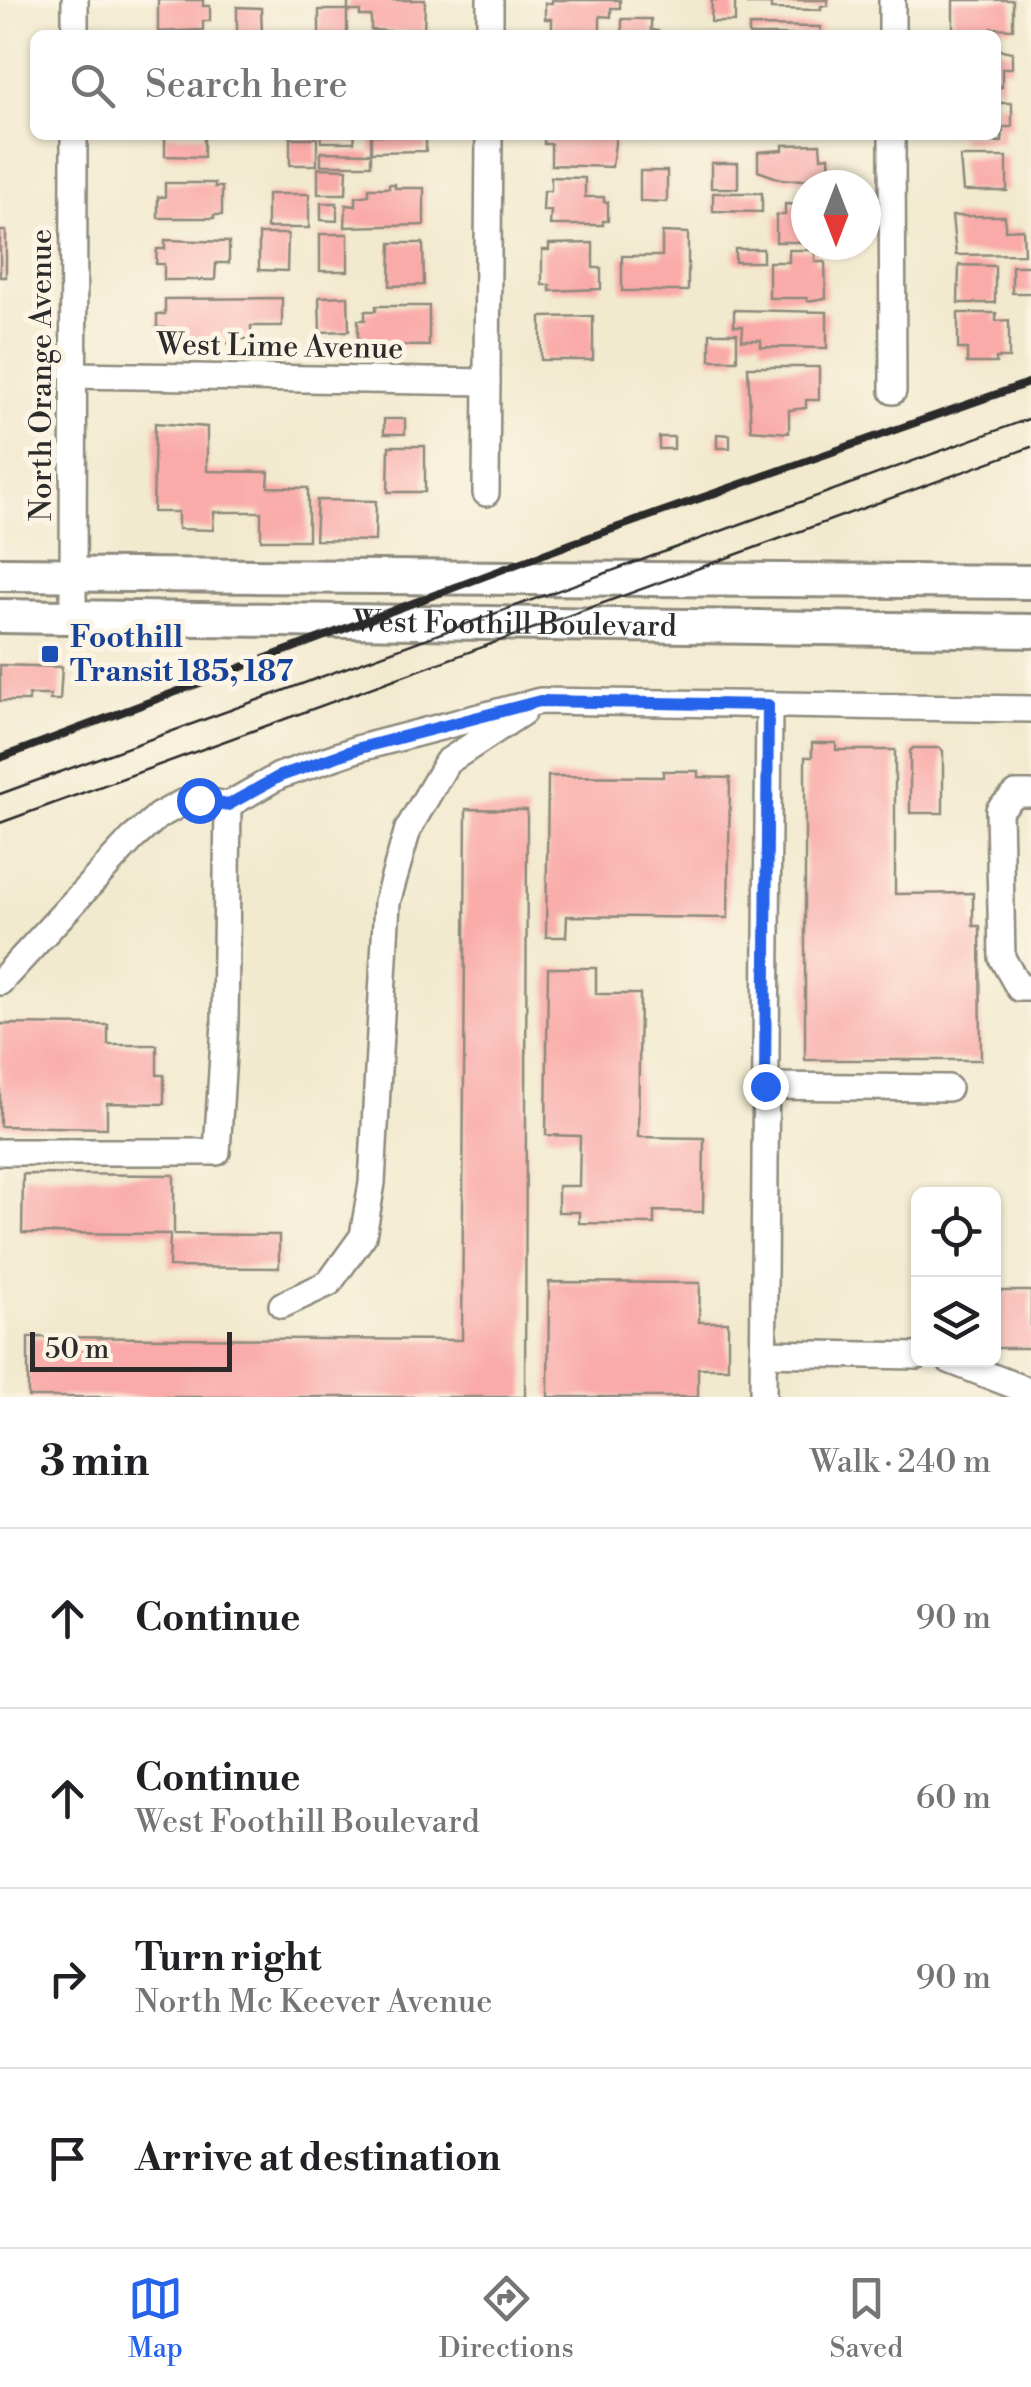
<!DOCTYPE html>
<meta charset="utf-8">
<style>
:root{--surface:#fff;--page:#f2f2f2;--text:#202124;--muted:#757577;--line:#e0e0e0;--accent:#2563eb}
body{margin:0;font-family:"Libre Bodoni",serif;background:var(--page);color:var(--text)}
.controls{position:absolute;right:30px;bottom:30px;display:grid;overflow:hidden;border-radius:15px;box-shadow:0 2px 8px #0004}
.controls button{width:90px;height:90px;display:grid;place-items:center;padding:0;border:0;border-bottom:2px solid var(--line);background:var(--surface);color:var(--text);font:50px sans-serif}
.compass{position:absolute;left:791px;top:170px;width:90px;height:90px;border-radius:50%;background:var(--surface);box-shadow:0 2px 8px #0004;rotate:180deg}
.scale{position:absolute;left:30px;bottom:25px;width:202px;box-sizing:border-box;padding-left:10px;border:5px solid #2b2b2b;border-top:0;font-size:28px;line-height:35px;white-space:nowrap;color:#2b2b2b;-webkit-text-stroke:8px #fcf5e5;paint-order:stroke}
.stop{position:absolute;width:30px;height:30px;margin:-22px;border:8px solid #2563eb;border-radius:50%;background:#fff}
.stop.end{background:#2563eb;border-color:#fff;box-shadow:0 2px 10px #0008}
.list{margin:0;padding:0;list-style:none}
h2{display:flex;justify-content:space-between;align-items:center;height:130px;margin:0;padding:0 40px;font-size:42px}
h2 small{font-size:32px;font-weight:400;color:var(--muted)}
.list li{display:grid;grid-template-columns:65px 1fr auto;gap:30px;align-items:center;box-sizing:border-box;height:180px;padding:0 40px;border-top:2px solid var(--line)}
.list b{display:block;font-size:38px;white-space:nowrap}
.list p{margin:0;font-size:32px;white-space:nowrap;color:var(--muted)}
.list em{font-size:32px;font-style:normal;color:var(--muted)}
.icon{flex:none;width:55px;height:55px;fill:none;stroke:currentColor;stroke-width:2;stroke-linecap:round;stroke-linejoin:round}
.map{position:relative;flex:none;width:1031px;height:1397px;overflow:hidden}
.search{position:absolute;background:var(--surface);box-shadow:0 2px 8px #0004;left:30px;right:30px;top:30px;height:110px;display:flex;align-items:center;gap:25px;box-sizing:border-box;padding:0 35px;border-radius:15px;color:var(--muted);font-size:38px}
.sheet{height:850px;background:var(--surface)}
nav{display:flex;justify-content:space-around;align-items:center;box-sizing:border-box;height:140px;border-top:2px solid var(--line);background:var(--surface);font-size:28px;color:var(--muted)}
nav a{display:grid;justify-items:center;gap:5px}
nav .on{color:var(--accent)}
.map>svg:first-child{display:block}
</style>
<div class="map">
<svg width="1031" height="1397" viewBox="0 0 1031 1397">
<rect width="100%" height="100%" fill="#fcf5e5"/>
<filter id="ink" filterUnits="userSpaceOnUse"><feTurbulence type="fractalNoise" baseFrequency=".01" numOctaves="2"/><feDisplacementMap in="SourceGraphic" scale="20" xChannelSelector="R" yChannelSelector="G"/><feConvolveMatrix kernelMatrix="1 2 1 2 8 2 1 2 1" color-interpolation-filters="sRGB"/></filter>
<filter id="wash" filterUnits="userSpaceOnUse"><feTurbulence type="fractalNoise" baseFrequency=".0048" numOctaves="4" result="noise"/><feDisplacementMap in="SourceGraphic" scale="40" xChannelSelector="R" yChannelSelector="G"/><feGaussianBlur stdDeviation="2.25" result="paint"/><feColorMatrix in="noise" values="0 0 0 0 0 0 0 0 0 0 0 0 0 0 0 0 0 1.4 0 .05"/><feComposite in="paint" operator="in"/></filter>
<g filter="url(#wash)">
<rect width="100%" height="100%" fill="#f2eacf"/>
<g id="blocks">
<g fill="#f9aaa9">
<polygon points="158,0 203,0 203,6 210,6 210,21 203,21 203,30 158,32"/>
<polygon points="348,0 425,0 424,33 371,30 371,16 360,16 360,11 348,11"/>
<polygon points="552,0 620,0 620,8 611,8 611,17 600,16 600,32 552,34 552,19 545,19 545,3 552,3"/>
<polygon points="712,0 735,0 735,22 711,22"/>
<polygon points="747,0 828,0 828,6 821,6 821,10 771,9 771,4 747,4"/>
<polygon points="953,0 1013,0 1013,29 992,28 992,35 953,35"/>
<polygon points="237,7 261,8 262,35 237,35"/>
<rect x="319" y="10" width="28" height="25"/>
<polygon points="622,19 651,19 651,30 658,31 657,35 622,35"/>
<polygon points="749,26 821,27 820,35 749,35"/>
<polygon points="996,49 1012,52 1012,68 1002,68 1002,87 996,87"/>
<polygon points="996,103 1012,103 1012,127 1003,127 1002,142 959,141 959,135 996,135"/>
<polygon points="165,135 204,135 204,157 165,156"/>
<polygon points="321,135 355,135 354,142 321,142"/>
<polygon points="371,135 422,135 426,138 426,151 371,152"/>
<polygon points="544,135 616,135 612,167 551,165 551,144 544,144"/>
<rect x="290" y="138" width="27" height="27"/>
<polygon points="820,144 821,157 829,156 830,179 783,180 758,171 758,152 783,150 783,145"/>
<polygon points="321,152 371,153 371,165 321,165"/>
<polygon points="960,157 1007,157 1007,191 963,191"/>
<rect x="711" y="163" width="27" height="25"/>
<polygon points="318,168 347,169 346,194 318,194"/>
<polygon points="640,171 667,171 667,202 640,201"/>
<polygon points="551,177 585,178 585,197 604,197 604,202 608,202 608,221 603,221 603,225 550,225 551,211 543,211 544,191 551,191"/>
<polygon points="165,183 215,183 215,187 222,187 222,215 214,215 214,218 158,218 158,197 165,197"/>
<polygon points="389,184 395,184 395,188 424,188 424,225 345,227 346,205 356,206 356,197 369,195 369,188 389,188"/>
<polygon points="713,193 762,193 762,212 713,211"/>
<rect x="267" y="194" width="42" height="34"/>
<polygon points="321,203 337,203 337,221 321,220"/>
<polygon points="785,204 806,205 806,242 776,242 776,215 785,215"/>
<polygon points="952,216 1005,216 1005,230 1023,229 1024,254 956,255"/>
<rect x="0" y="231" width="6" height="46"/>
<polygon points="662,232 688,233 688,291 622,291 622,256 662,256"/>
<polygon points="259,234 288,234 287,271 259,270"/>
<rect x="320" y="234" width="28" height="37"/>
<polygon points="165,240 229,242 229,263 216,263 215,280 164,280 164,264 156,264 157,249 165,249"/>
<polygon points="391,243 423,243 424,285 390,286"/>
<polygon points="593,243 593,268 601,268 601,289 550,291 550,285 542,285 542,250 549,250 549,244"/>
<rect x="735" y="249" width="28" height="13"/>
<polygon points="789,250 815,250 815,262 825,262 826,298 807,301 807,298 769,298 769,262 789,262"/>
<polygon points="959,265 995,266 995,303 958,303"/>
<rect x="1012" y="266" width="19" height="27"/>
<polygon points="348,296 349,331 320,332 319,297"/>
<polygon points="282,298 282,326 251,326 251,339 233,339 233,343 182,344 182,340 165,340 165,328 157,328 157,314 165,314 165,299"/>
<polygon points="376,306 429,306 429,346 358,345 358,320 365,320 365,311 376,311"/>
<polygon points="734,310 827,312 827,348 761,347 761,340 742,340 743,326 734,326"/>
<polygon points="958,313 996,313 996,321 1009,320 1009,358 996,358 996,363 967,363 967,349 958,349"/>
<polygon points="593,316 593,360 541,360 541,317"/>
<rect x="710" y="333" width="27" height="27"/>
<polygon points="748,367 819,367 819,400 806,400 806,408 789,410 789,433 751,430"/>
<rect x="384" y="419" width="21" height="15"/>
<polygon points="155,423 207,427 207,471 269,472 268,487 308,488 308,540 261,540 261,512 214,512 213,530 178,529 178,512 153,512"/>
<polygon points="717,434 730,435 730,448 717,448"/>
<rect x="659" y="437" width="15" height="12"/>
<polygon points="389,446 425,446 425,492 388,492"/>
<polygon points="317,500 376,501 375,541 315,540"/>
<polygon points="0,665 62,667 60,700 50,700 50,695 29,695 29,701 0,701"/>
<polygon points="812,743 836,743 836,750 895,750 895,894 973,893 973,926 980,926 981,1060 805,1060 805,757 812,757"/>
<polygon points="913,748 940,748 943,751 943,813 910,813 910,751"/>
<polygon points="663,771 698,771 698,777 730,778 728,918 567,916 566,937 546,937 548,776 663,777"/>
<polygon points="466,809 527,810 525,1397 28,1397 28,1337 462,1340"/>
<polygon points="548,968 596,968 596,994 640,994 638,1137 704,1138 703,1212 654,1211 654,1224 579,1223 579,1212 558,1212 558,1186 579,1186 580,1136 546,1135"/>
<polygon points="0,1024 108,1025 108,1045 157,1045 157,1075 164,1075 164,1104 107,1103 107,1128 0,1126"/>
<polygon points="23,1174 174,1175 174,1234 279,1235 279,1268 169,1267 170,1234 22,1233"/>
<polygon points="549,1282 700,1283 699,1322 728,1322 728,1368 698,1368 698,1397 548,1397"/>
<rect x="994" y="1291" width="37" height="57"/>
</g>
</g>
</g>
<g filter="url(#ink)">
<use href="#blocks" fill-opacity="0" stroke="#8e8a7d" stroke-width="2.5"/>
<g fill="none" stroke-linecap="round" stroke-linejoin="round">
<defs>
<g id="minor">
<polyline points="892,0 892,35"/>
<polyline points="75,35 75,0"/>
<polyline points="490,35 490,0"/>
<polyline points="892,135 893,391"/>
<polyline points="73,375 487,382"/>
<polyline points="486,493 489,135"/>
<polyline points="73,616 74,135"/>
<polyline points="1031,794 1016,794 999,810 1002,958 1019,988 1031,988"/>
<polyline points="0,982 132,839 158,816 182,803 199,800 228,805 279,776 360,748 540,701 1031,709"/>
<polyline points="765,1086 948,1088"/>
<polyline points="0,1152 217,1152 225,1022 228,805"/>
<polyline points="282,1305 329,1283 363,1236 372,1183 387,902 408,829 447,762 523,712"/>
<polyline points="763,1353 918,1356"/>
<polyline points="949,1360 1031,1392"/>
<polyline points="763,1397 769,705"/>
</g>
<g id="major">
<polyline points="0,574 1031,582"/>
<path id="s1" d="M0,616L1031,631"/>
</g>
</defs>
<use href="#minor" stroke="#8e8a7d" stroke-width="30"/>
<use href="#major" stroke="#8e8a7d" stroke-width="38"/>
<use href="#minor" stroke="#fff" stroke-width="25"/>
<use href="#major" stroke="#fff" stroke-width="32"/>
<g stroke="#2b2b2b" stroke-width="2.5">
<polyline points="0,794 1031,418"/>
<polyline points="0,823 1031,447"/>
</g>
<polyline stroke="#2b2b2b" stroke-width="8" points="0,758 573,543 1031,382"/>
</g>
</g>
<g fill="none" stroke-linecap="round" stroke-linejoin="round" filter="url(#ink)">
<polyline stroke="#2563eb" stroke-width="12" points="199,800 228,805 280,776 360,748 540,701 768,705 765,1086"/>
</g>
<rect fill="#1a4fb4" stroke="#fcf5e5" stroke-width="4" x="40" y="644" width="20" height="20" rx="5"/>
<g text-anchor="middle" stroke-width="10" stroke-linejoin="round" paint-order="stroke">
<g font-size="30" fill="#2b2b2b" stroke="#fcf5e5">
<text transform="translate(280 346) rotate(1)" y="10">West Lime Avenue</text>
<text transform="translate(41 375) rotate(-90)" y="10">North Orange Avenue</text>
<text dy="10" stroke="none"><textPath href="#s1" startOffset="515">West Foothill Boulevard</textPath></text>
</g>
<g font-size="30" font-weight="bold" fill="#164399" stroke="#fcf5e5" text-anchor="start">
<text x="70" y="647">Foothill<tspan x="70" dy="34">Transit 185, 187</tspan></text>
</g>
</g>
</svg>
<div class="controls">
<button><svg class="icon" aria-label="locate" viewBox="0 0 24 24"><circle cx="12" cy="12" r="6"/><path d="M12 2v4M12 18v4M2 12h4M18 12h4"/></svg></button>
<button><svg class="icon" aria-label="layers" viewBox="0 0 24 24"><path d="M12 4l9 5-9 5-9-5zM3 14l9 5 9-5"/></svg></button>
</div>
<svg class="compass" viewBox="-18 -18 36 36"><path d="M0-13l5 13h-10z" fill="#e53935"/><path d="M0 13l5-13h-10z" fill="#757577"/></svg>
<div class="scale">50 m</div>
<div class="stop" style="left:199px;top:800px"></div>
<div class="stop end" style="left:765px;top:1086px"></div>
<div class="search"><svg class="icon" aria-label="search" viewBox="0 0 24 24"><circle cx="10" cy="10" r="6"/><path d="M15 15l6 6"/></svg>Search here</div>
</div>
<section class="sheet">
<h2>3 min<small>Walk · 240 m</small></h2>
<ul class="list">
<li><svg class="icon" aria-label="ahead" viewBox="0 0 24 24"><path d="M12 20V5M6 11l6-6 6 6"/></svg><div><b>Continue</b></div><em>90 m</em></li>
<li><svg class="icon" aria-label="ahead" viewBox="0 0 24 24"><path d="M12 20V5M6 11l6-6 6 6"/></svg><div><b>Continue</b><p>West Foothill Boulevard</p></div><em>60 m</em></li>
<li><svg class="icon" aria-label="right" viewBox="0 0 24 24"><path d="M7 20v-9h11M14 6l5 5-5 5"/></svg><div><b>Turn right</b><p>North Mc Keever Avenue</p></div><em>90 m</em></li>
<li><svg class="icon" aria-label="arrive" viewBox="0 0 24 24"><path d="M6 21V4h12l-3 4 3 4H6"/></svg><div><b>Arrive at destination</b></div></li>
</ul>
</section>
<nav>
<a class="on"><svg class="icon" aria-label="map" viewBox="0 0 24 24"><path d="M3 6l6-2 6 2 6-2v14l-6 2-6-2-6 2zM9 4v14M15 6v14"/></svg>Map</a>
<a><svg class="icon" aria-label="directions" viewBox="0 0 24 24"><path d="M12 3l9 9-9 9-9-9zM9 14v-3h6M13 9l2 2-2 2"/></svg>Directions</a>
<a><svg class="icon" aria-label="saved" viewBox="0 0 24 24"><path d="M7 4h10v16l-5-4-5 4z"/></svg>Saved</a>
</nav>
